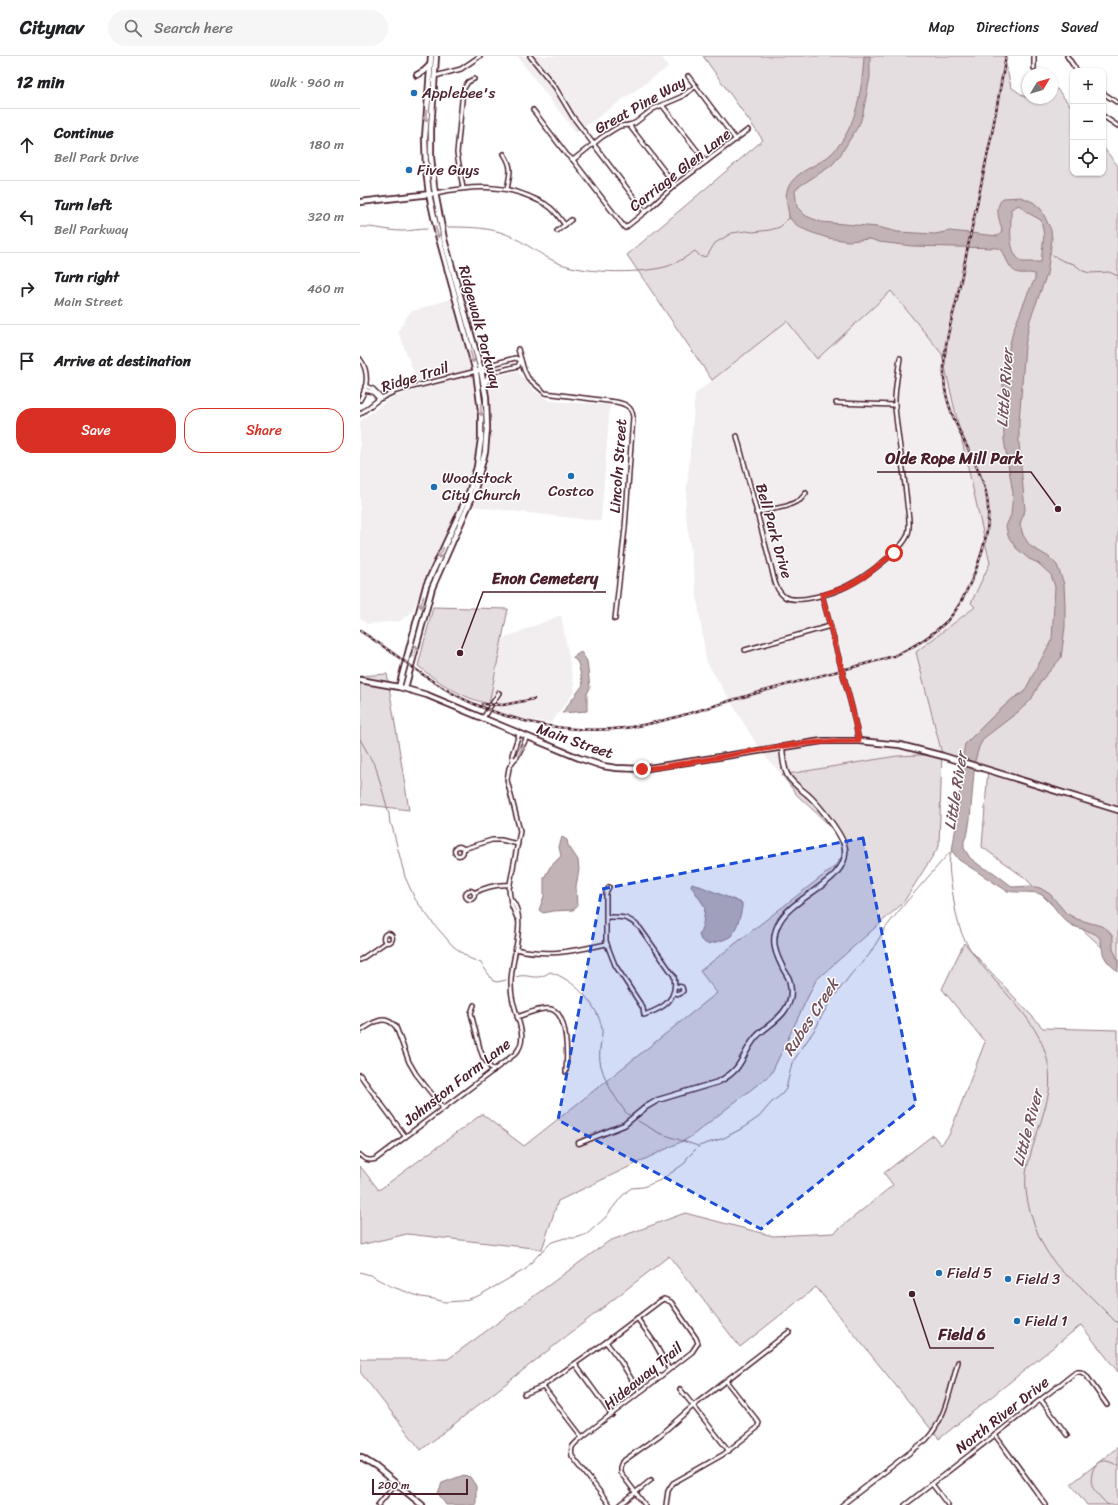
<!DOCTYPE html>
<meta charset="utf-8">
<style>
:root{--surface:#fff;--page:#f6f6f6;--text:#202124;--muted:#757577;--line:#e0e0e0;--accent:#d93025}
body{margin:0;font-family:Sriracha,sans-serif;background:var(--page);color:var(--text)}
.controls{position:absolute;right:12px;top:12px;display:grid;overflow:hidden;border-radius:8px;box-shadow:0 1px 3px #0004}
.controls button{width:36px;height:36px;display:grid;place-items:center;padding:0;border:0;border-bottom:1px solid var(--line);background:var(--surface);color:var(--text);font:20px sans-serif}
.compass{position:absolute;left:662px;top:12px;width:36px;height:36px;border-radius:50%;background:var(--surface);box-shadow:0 1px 3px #0004;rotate:52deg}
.scale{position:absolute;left:12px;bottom:10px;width:96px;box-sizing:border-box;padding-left:4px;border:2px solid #4a1f2b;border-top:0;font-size:11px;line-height:14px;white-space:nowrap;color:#4a1f2b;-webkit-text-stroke:3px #fff;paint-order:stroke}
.stop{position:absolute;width:12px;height:12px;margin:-9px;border:3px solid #d93025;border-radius:50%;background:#fff}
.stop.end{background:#d93025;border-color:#fff;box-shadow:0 1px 4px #0008}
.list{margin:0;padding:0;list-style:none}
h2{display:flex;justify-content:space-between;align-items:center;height:52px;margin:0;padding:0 16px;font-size:17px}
h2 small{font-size:13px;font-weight:400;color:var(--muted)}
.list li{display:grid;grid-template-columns:26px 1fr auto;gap:12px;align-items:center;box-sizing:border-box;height:72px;padding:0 16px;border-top:1px solid var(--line)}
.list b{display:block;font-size:15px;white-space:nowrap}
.list p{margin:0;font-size:13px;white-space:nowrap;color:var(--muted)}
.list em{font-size:13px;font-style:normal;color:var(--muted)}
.actions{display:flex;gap:8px;padding:12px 16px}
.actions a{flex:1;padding:9px 0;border:1px solid var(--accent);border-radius:16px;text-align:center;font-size:14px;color:var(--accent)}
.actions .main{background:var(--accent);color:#fff}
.icon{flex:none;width:22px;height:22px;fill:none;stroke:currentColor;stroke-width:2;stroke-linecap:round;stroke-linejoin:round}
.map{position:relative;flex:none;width:758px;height:1449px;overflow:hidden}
header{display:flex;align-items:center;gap:24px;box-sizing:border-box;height:56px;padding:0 20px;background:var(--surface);border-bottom:1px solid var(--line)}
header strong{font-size:19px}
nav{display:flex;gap:22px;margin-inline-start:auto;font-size:14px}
.search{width:280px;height:36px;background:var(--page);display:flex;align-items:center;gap:10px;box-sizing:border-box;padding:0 14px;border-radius:22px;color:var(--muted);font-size:15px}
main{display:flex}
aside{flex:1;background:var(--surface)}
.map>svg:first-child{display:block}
</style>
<header>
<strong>Citynav</strong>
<div class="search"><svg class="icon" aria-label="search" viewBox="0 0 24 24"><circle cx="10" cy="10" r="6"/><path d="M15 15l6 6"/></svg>Search here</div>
<nav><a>Map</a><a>Directions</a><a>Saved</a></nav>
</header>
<main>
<aside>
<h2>12 min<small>Walk · 960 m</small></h2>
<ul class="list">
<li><svg class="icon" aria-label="ahead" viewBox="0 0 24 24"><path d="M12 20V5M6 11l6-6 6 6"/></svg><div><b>Continue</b><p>Bell Park Drive</p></div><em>180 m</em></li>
<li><svg class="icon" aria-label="left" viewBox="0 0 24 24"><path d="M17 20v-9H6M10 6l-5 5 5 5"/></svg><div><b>Turn left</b><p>Bell Parkway</p></div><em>320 m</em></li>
<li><svg class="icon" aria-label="right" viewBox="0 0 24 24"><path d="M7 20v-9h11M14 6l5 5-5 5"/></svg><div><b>Turn right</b><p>Main Street</p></div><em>460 m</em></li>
<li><svg class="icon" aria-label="arrive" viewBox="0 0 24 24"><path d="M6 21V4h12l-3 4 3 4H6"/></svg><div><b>Arrive at destination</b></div></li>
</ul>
<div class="actions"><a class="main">Save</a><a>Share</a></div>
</aside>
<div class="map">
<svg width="758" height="1449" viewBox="0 0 758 1449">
<rect width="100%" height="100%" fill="#fff"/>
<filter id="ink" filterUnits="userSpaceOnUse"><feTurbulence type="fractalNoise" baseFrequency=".025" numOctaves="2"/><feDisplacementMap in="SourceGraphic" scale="8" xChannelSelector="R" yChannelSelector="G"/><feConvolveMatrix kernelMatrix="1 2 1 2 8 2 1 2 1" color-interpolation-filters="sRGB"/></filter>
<g filter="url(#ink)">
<g fill="#f2eeef">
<polygon points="157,0 301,0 308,11 216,77"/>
<polygon points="537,230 579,284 636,534 556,596 582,698 537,700 422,719 402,697 346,605 325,454 335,338 456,242"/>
<polygon points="106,238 129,322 157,315 176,336 191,345 250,349 241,465 212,462 101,449 83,484 52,556 40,565 7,568 0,562 0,365 32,341 60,333 38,275 50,256"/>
<polygon points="201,559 215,635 191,667 158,662 126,651 129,648 142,583"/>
</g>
<g fill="#e5dee0" stroke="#987e86">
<polygon points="343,0 644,0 651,31 665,41 668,40 668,42 692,42 692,34 697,33 713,53 713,117 743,117 743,91 758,110 758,912 747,905 746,895 721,872 713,870 665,822 622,791 628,712 582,698 579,790 543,847 456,924 411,1018 329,1082 198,1145 182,1193 47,1178 0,1189 0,1110 19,1134 122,1058 164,1090 357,937 340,915 474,811 483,799 480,784 467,767 437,739 422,719 537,700 582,698 556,596 615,551 611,547 630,507 582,298 531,235 457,303 427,265 352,324 267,199 403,84"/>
<path d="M73,551L148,553L129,648C102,642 79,627 58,610Z"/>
<polygon points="27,618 49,754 0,748 0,620"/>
<polygon points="604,887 683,972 758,974 758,1316 721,1269 579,1383 456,1231 380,1291 309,1200 61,1394 0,1316 0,1303 88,1303 249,1185 325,1157 413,1180 474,1177 533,1129 524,1117 573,1079 581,1089 589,1079 625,986 582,933"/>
<polygon points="758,1391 758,1449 727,1449 711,1428"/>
</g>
<g fill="#c1b3b6" stroke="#91787e" fill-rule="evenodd">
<path d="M504,0H510V21L503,57L500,67L479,101L471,110L438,131L435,135L437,151L446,160L461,166L518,171L538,176L575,178L590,175L638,180L641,177L642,174C639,162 634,152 643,142L661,141L673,146L681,153L691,174L692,183L687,218L670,264L665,290L659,366V387L665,454L660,468L663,479L670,490L689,501L697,509L704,528L705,549V571L701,602L681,625L671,644L658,656L624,682L619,691L615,705L610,763L608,776L604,785V792L610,802L622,811L633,816L653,831L671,830L680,832L690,838L706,857L717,863L741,870L747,873L753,881V893L758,904V916C753,911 747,907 744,900C741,894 743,885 738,880C731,874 716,873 707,866C697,858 690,842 680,838C673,835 656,837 647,835L599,804L592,795L598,757L602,706L605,688L631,662L652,643L664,636L692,583L695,531L691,519L678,507L669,503L656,492L648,480L646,470L651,459L653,437L644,384L643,329L647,301L653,275L668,237L675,223V218C668,216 664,218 659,217C649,215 646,201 642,194L638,192L552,190L519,186L510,183L488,185L468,182L450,176L439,171L429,162C429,155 426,147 426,140C429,114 459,112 474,95C497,70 502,33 504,0ZM659,149L668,157L681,164L684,179L681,206H662C646,195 652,170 651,153Z"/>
<polygon points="221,596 227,605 230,632 227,638 227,655 202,657 223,629 218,607 213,601"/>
<polygon points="202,781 207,784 208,789 218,804 219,814 216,830 217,851 213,854 193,855 183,857 179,854 184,840 184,822 190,811 201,800 199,791"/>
<path d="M332,827L382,847C383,854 376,875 371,880C366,884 353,887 347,888L341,884L339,879L343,868L345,851L331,830Z"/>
<polygon points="104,1419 110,1421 116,1430 116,1449 86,1449 78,1437 82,1427"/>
</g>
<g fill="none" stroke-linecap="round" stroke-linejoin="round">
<g stroke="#91787e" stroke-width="1">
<path d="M0,171C14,170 28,175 42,175C51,175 58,173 67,173"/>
<path d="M86,171C104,171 123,171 140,176C160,182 175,196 194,205C219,218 277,218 305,211C316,208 326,201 335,195L341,201L347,200L355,187L372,177L386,175L393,176L410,174L420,171L430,161"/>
<polyline points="689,197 703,205 714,208 723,215 730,217 749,216 758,220"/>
<polyline points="0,683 16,712 29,758 30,768 32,770 45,821 55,843 73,867 93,890 109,902 121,907 133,925 137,926 146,924"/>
<path d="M592,794C587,803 590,822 592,833C595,851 597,872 607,888C637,938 696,969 689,1035C684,1061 673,1086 667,1112C662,1137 672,1165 682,1187C689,1200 700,1217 714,1224L758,1268"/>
<path d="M156,921C169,916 174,927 190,916C213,923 238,948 242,973C243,984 237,995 241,1010C246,1028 256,1043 267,1058L270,1059"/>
<polyline points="278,1065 299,1077 338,1090"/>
<polyline points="0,1216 10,1219 30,1230 61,1241 74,1243 85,1246 102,1245 118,1240 166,1213 177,1200 192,1186 205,1182 216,1182 227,1178 245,1162 262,1140 271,1132 283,1131 301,1124 325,1107 327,1102 339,1090 364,1082 381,1073 399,1061 411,1047 422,1038 426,1033 432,1007 457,970 461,961 470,946 492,917 509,899 526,871 547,845 590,796"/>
<path d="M748,1449C743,1444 737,1438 733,1432C729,1424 732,1406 743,1405C748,1404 754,1408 758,1410"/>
</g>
<defs>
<g id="minor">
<polyline points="170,0 195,31 213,61 285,156"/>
<polyline points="674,0 674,12"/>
<polyline points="707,0 717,15"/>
<polyline points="75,20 101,13 120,0"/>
<polyline points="328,20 376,84"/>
<polyline points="743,37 758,47"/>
<polyline points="302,49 346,106"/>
<polyline points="173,54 207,99 213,104 265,172 290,152 315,129 388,74"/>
<polyline points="743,60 758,70"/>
<polyline points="269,69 315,129"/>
<path d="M144,98C153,112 150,117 147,133"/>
<polyline points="213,104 242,81 253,74 260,70 269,69 275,67 293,53 321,41 336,30"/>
<polyline points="103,132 97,97 103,34 108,26 114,23"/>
<path d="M75,137C110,130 144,127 177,144C181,146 185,147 188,150C195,154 200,163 205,169"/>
<polyline points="197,175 211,164"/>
<path d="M158,293L164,314L168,322L185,337L256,346C266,348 272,351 273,361L265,472L255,563"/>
<path d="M0,303C9,315 8,331 0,344"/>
<polyline points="5,330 13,333 22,342"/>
<polyline points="4,334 13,336 19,343"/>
<polyline points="476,347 535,349"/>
<polyline points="0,358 19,343 36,335 121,314 126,310 155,302 161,304 158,310 130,317 121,314"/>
<path d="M377,380L412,514C414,523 416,535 425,541C438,548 474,537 487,530C502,523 543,494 548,478C551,468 548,457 547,447C544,415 538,383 535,351C534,335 538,318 540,302"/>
<polyline points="396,457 427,450 440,444 446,437"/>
<polyline points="462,539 492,652 499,685"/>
<polyline points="385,594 470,570"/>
<polyline points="123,662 139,637"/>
<polyline points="153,705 157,701 167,681"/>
<circle cx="99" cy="795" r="4.5"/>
<polyline points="103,793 132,784 141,784 158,788"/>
<circle cx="110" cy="839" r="4.5"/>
<path d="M114,837C126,831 136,828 150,829"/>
<path d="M246,861C262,861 268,860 280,872L314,920C318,944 304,952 284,959L283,952L255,909L248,891L246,885V837L249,831"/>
<polyline points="157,862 151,848 149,833 160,775 147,724 149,712 153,705 152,699 159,678"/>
<circle cx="28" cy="882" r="4.5"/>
<path d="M155,893C191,901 212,895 247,888"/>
<polyline points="0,904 26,886"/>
<polyline points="314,937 320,938 323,935 322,931 316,930"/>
<polyline points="114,949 111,957 120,993 123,1001 133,1015"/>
<path d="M157,961C167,958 181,951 191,953C209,958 207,1002 206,1016"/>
<path d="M0,975C13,967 24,957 36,971L49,1006L56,1018L83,1052"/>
<polyline points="0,1019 45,1080"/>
<path d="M0,1099C5,1104 9,1105 16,1103L155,998C168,984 159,968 155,952C152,944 151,936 151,928C150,904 169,862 151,843"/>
<polyline points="277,1262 294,1286 309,1313"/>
<polyline points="246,1286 261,1306 280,1337"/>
<polyline points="215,1308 252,1359"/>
<polyline points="183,1330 222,1381"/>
<polyline points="320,1333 369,1395"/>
<path d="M164,1338L183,1330L246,1286L300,1245L304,1243L311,1246L336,1282L338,1287L332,1296L222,1381C214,1389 210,1389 212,1400L250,1449"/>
<polyline points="681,1344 707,1379"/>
<polyline points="635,1379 686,1449"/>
<polyline points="572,1428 588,1449"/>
<polyline points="18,1449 36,1427"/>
<polyline points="260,1449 291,1424"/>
<polyline points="285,1449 260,1416 260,1411 262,1406 300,1379 333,1350 429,1276"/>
<polyline points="306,1449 308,1435 313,1427 364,1398 397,1372 399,1367 396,1363 366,1325"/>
<path d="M482,1449L566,1384C586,1363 590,1333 598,1306"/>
<polyline points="545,1449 716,1316 721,1316 726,1319 747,1349"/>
</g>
<path id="tertiary" d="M219,1087L264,1069L286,1051L298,1044L358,1026C385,1012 380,1000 396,981C405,971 418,965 425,954C430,947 432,937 430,928C430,923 427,919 424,914C416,899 410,885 418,869C430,840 489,826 485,793C484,780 458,748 448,739C441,733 433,728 428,720C423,712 423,700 422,691"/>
<g id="secondary">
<polyline points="57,19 64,15 70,9"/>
<polyline points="0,146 71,138"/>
<polyline points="125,328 130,317"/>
<polyline points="0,624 39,631 67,639 219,702 243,710 256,712 282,713 462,685 499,685 540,689 583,700 758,754"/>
<polyline points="39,631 66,530 109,437 117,411 121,383 121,355 116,316 78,179 69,138 66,114 65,82 71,0"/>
<polyline points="45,632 72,532 114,437 125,396 127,372 126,341 121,314 84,183 74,131 71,101 71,73 76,0"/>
<polyline points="0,1401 16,1411 62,1449"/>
</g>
</defs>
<use href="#minor" stroke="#4a1f2b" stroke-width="6"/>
<use href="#tertiary" stroke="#4a1f2b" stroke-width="7"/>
<use href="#secondary" stroke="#4a1f2b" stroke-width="8"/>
<use href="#minor" stroke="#fff" stroke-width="3"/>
<use href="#tertiary" stroke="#fff" stroke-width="4"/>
<use href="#secondary" stroke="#fff" stroke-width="4.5"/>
<defs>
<g id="rail">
<path d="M0,575C38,598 71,629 112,647C159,668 214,678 265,672C310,666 353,649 397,637C442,624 488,613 534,600C554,591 571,581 587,565C600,551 605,538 613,521C625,491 634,461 624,429C613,397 591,367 585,333C581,303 588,275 596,247L632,77L646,0"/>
<polyline points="122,648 143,649 174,643"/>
</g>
</defs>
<use href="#rail" stroke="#4a1f2b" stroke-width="2.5"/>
<use href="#rail" stroke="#fff" stroke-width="1" stroke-dasharray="3" stroke-linecap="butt"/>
</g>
<defs><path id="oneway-shaft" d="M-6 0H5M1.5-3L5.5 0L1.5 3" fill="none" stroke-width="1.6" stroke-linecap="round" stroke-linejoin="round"/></defs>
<g stroke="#ae9aa0">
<use href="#oneway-shaft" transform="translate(66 60) rotate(93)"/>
<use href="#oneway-shaft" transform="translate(77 176) rotate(75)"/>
<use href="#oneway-shaft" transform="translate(112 301) rotate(74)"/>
<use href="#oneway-shaft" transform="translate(121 354) rotate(86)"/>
<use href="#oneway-shaft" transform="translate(81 497) rotate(115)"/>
<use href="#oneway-shaft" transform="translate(62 546) rotate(105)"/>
<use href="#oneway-shaft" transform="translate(55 595) rotate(-75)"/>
<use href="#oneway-shaft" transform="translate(161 694) rotate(-65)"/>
</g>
</g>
<g fill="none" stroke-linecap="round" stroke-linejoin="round" filter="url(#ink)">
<path stroke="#d93025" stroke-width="5" d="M282,713C354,706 425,683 499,685L492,652L462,539L486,531L504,521L534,497"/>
</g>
<path fill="#1d4ed8" fill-opacity="0.2" stroke="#1d4ed8" stroke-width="3" stroke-dasharray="8 5" stroke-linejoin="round" d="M503,782L556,1048L401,1173L198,1064L242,833Z"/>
<g fill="#1f6fb2" stroke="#fff" stroke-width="1.5">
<circle cx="54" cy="37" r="4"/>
<circle cx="49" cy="114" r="4"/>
<circle cx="211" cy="420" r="4"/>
<circle cx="74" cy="431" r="4"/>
<circle cx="579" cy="1217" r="4"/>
<circle cx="648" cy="1223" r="4"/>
<circle cx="657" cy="1265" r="4"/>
</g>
<g text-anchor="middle" stroke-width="3" stroke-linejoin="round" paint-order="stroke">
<g font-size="15" fill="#4a1f2b" stroke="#fff" text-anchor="start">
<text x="62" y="42">Applebee's</text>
<text x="57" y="119">Five Guys</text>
<text x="82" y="427">Woodstock<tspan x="82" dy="17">City Church</tspan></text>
<text x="211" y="440" text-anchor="middle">Costco</text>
<text x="587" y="1222">Field 5</text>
<text x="656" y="1228">Field 3</text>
<text x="665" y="1270">Field 1</text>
</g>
<g font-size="15" fill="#4a1f2b" stroke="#fff">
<text transform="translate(280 49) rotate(-29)" y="5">Great Pine Way</text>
<text transform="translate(320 114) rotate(-38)" y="5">Carriage Glen Lane</text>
<text transform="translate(120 271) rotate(75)" y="5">Ridgewalk Parkway</text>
<text transform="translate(55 321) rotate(-17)" y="5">Ridge Trail</text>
<text transform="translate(258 410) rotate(-86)" y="5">Lincoln Street</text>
<text transform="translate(414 475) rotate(74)" y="5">Bell Park Drive</text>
<text transform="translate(215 685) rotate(19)" y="5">Main Street</text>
<text transform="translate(97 1026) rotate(-38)" y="5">Johnston Farm Lane</text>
<text transform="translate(283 1320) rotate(-39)" y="5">Hideaway Trail</text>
<text transform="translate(642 1359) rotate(-38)" y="5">North River Drive</text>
</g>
<g font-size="16" font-style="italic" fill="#74535c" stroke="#fff">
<text transform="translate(644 332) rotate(-86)" y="6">Little River</text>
<text transform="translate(595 735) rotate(-81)" y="6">Little River</text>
<text transform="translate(450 961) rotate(-57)" y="6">Rubes Creek</text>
<text transform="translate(667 1072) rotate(-75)" y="6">Little River</text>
</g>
</g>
<path fill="none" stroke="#4a1f2b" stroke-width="1.5" d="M698 453L671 416H517M100 597L123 536H246M552 1238L570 1292H634"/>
<g fill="#4a1f2b" stroke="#fff" stroke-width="1.5">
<circle cx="698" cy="453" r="4"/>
<circle cx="100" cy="597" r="4"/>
<circle cx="552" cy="1238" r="4"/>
</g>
<g font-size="16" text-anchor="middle" font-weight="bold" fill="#4a1f2b" stroke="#fff" stroke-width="3" stroke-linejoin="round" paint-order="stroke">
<text x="594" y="408">Olde Rope Mill Park</text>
<text x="185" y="528">Enon Cemetery</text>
<text x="602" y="1284">Field 6</text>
</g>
</svg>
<div class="controls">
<button>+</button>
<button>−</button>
<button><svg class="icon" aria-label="locate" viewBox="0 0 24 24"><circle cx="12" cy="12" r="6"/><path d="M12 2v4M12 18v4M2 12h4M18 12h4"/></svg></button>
</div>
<svg class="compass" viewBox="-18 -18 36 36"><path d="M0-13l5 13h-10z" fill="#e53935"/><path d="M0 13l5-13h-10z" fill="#757577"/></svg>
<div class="scale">200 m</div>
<div class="stop" style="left:534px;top:497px"></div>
<div class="stop end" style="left:282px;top:713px"></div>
</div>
</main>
